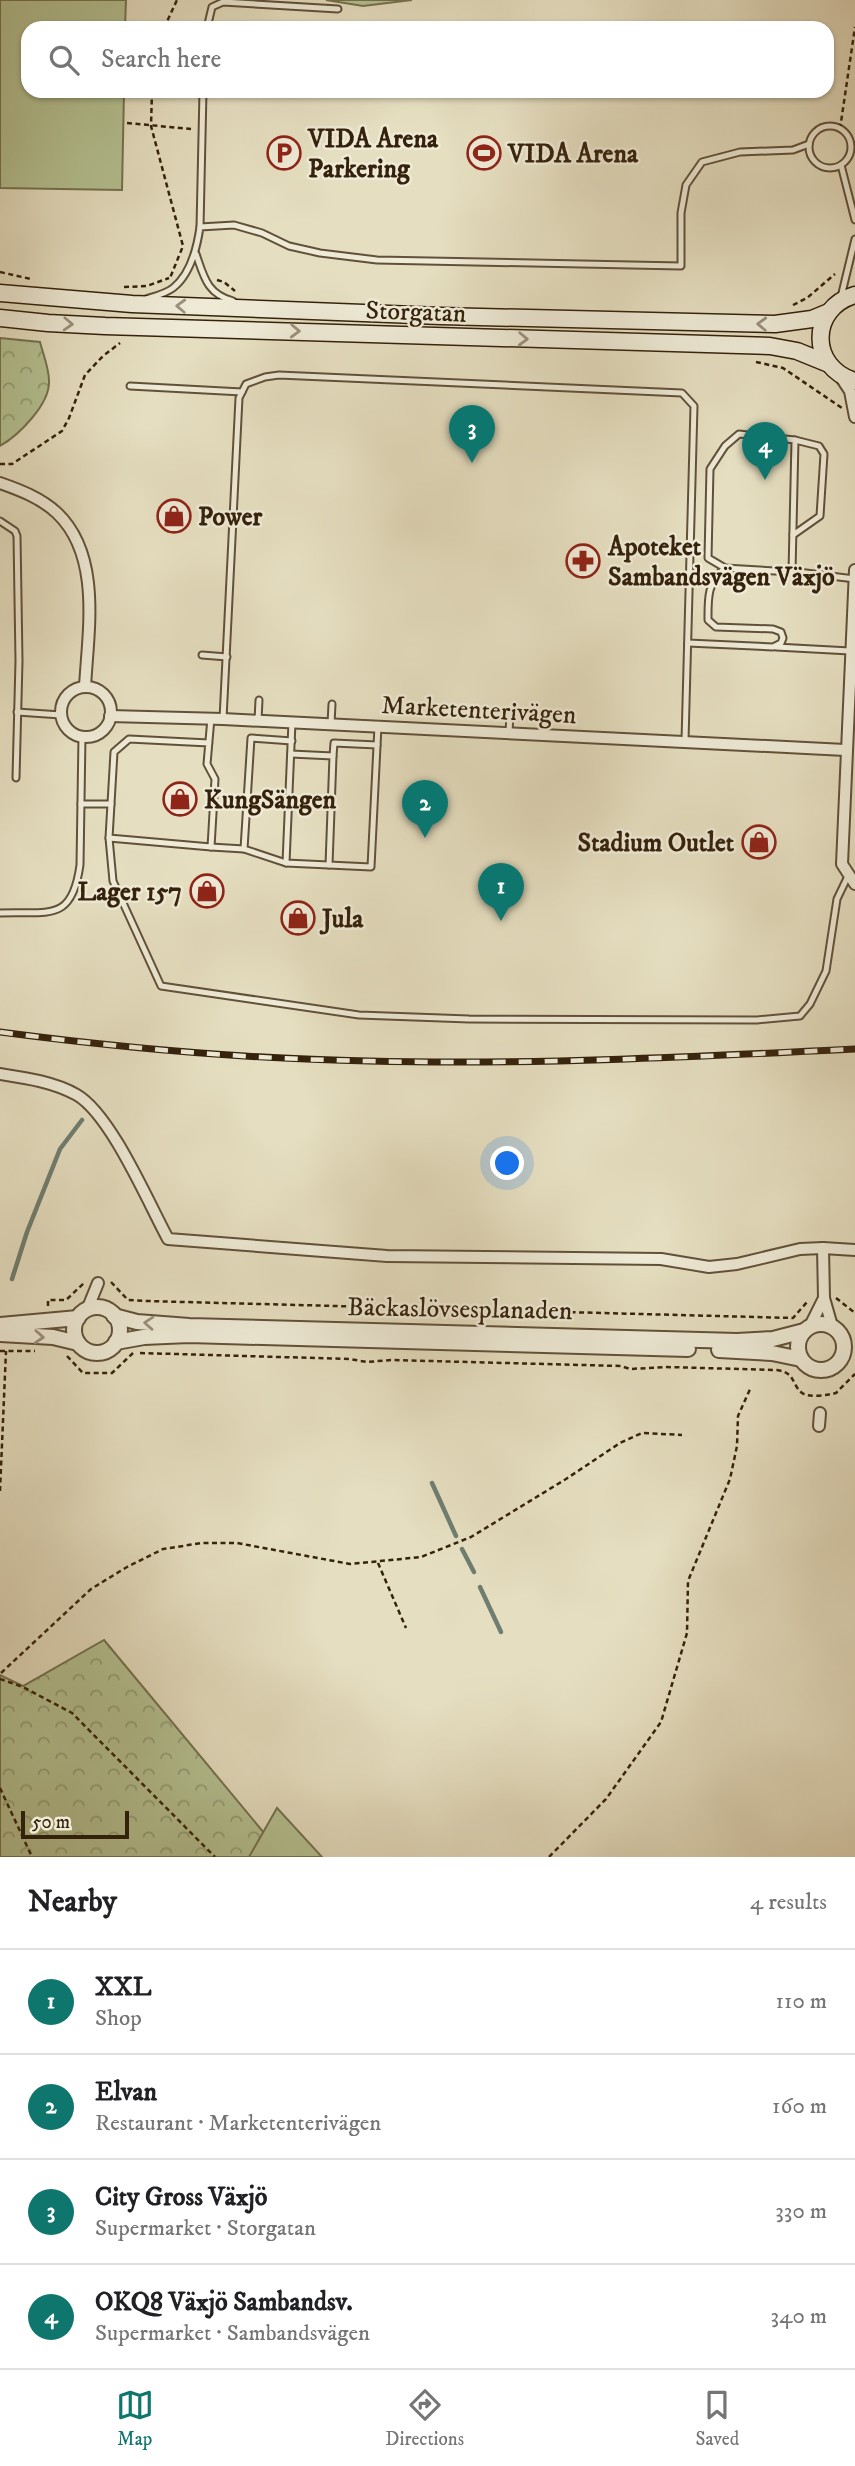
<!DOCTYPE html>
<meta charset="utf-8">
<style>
:root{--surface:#fff;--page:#f6f6f6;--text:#202124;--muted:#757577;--line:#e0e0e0;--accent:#0f766e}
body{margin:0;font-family:"IM FELL DW Pica",serif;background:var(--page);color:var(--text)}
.scale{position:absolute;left:21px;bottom:18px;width:108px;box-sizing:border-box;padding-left:7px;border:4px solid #35220c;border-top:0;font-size:19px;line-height:24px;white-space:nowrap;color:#35220c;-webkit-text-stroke:5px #eeead6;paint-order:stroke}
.you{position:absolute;left:508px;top:1164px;width:24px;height:24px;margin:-18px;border:5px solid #fff;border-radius:50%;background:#1a73e8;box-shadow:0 0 0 10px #1a73e833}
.badge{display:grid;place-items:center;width:46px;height:46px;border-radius:50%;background:var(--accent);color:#fff;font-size:23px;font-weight:700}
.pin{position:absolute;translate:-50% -58px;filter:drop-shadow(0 2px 4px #0008)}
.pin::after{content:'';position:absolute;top:37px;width:24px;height:21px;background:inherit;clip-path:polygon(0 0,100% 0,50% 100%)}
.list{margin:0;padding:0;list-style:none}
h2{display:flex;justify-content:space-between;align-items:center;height:91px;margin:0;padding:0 28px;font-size:30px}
h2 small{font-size:23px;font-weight:400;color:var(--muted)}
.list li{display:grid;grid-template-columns:46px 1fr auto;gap:21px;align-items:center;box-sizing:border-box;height:105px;padding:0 28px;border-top:2px solid var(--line)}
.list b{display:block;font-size:26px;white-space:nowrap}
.list p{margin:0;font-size:23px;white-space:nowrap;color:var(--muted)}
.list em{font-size:23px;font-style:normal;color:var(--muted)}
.icon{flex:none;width:38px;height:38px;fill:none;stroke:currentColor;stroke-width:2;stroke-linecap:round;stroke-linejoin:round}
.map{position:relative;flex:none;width:855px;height:1857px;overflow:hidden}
.search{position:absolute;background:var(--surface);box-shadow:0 2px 5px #0004;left:21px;right:21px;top:21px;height:77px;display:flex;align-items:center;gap:18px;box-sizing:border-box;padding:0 24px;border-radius:21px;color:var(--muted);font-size:26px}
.sheet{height:511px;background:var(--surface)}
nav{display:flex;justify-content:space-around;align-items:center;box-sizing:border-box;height:98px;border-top:2px solid var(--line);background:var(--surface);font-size:19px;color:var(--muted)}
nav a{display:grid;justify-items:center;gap:4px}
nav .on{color:var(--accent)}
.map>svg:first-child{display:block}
</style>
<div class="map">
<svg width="855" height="1857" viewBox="0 0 855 1857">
<defs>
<pattern id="forest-crowns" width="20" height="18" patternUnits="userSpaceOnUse" patternTransform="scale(1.75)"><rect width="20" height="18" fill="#b4c192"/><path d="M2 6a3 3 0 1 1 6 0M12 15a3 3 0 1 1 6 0" fill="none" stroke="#939c76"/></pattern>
</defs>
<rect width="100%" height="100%" fill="#e5dec0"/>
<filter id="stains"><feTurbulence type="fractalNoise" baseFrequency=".00286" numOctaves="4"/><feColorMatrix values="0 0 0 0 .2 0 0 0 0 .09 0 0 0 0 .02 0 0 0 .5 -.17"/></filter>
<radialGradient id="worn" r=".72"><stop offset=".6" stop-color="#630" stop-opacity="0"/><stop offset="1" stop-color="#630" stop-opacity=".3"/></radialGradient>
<g fill="url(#forest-crowns)" stroke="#74724f" stroke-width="2">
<path d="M0,338L40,342C43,354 49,368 49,381C50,404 19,435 0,446Z"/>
<polygon points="104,1640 284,1857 0,1857 0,1675 23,1686"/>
</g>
<g fill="#b4c192" stroke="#74724f" stroke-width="2">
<polygon points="0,0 126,0 125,28 28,28 28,91 124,91 122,190 0,188"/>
<polygon points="326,0 412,0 363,6"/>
<polygon points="277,1808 322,1857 249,1857"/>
</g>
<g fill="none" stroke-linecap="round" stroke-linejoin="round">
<g stroke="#6f7e70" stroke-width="4.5">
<polyline points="12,1279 27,1232 60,1149 82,1120"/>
<polyline points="432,1483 456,1536"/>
<polyline points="462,1549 474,1572"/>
<polyline points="480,1587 501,1632"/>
</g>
<defs>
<g id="service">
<polyline points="207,28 212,7 223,2 338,9"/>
<circle cx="830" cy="147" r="21"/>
<polyline points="841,165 855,220"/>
<polyline points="200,227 203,91"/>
<path d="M196,254C204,277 207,294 233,301"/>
<polyline points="841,297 855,239"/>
<path d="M146,299C155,296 165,294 173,288C191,274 197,248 200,227L234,225L262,233L289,246L320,253L377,260L681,266V213L686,185L702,162L740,152L793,150L809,144"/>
<polyline points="130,386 242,392"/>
<polyline points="0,521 15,531 17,536 19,661 16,778"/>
<polyline points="793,535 820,516 824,454 819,446 795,440"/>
<polyline points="792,572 795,440 739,434 725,446 710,469 708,558 725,568 792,572 798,572 855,579"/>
<path d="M688,643L773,647L781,643L783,638L781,632L773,629L716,627L708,620C708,598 707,583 725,568"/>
<polyline points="776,647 850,651"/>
<polyline points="202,655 227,657"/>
<polyline points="17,712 61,715"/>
<polyline points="223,719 239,398 246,384 265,377 279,375 682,393 694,406 685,741"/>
<polyline points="258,720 259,700"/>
<polyline points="292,722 286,863 371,867 378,726"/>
<polyline points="331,724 332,704"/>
<polyline points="509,733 510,713"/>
<polyline points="209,743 129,739 114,752 109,838 211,847 215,779 207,764 211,718"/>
<polyline points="291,754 333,756 334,743 377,745"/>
<polyline points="81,804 111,804"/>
<polyline points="109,838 113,881 161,986 359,1015 469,1019 757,1020 800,1016 810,1004 826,971 837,899 849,874"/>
<polyline points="211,847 244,849"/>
<polyline points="286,863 244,849 251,738 292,741"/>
<polyline points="329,865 333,756"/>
<path d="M0,913C49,911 72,923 80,865L82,736"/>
</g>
<g id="minor">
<polyline points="840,376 850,391 855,417"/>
<path d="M0,483C20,490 41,498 57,513C102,556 88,631 85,687"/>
<polyline points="855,570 842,864 855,884"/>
<circle cx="86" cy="712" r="25"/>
<polyline points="110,716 223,719 845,750"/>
<path d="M0,1074C26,1078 54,1082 77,1095C111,1115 148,1202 168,1239L387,1256L661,1259L709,1267L737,1264L800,1249L823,1248L855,1250"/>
<polyline points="823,1248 824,1298 832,1326"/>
<polyline points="87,1310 98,1283"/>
<polyline points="810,1326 824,1298"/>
<polyline points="819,1426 820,1413"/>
</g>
<g id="tertiary">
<circle cx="97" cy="1330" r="23"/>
<polyline points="114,1316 137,1322 189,1326 737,1341 773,1339 804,1331"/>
<circle cx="821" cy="1347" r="23"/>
<polyline points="0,1325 78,1318"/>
<polyline points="0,1334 53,1337 78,1343"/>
<polyline points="116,1342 144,1337 189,1335 688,1349"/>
<polyline points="719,1350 772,1353 801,1359"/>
</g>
<g id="secondary">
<polyline points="0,293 132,304 441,316 775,324 812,319 829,312"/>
<path d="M855,295C809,308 809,368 855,381"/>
<polyline points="0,318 48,323 105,326 770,346 797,351 829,364"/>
</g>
</defs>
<use href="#service" stroke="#615139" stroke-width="9"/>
<use href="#minor" stroke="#615139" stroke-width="14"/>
<use href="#tertiary" stroke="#615139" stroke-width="18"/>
<use href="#secondary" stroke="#35220c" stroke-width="19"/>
<g stroke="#35220c" stroke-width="2.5" stroke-dasharray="5 3.5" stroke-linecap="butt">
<polyline points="164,28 177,0"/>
<polyline points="152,91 151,126 183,246 170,278"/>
<polyline points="127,123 191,129"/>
<polyline points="840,129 855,27"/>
<polyline points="0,272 31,279"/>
<polyline points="217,280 224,282 235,291"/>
<polyline points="124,287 147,286 169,278"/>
<polyline points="793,305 807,298 835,274"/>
<polyline points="756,362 783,368 842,408"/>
<polyline points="0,464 12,464 62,431 69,418 85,375 103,356 120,343"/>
<polyline points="111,1282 128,1300 146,1301 793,1318 807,1302"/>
<polyline points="836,1298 855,1313"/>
<polyline points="48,1306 48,1300 66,1300 84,1283"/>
<polyline points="0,1351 35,1351"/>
<path d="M140,1353L350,1359L367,1362L391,1360L621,1366L630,1369L666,1367L777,1370C796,1373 791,1384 802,1393C809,1398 829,1395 836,1393L855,1374"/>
<polyline points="67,1356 83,1373 112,1373 133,1353"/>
<polyline points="0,1491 6,1351"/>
<polyline points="378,1563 406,1628"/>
<polyline points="1,1673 91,1589 127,1567 163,1549 202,1543 237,1543 350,1564 421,1557 471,1537 566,1479 620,1443 642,1433 682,1435"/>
<polyline points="0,1679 23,1687 72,1713 215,1857"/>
<polyline points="0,1788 32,1857"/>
<polyline points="549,1857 606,1799 661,1722 687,1633 688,1581 730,1479 737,1446 738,1416 751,1387"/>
</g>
<use href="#service" stroke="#eeead6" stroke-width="5"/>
<use href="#minor" stroke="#eeead6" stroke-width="10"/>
<use href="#tertiary" stroke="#eeead6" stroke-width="14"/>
<use href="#secondary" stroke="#eeead6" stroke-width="16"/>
<defs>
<path id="rail" d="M0,1032C122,1048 246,1059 369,1061C531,1065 693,1057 855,1049"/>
</defs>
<use href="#rail" stroke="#35220c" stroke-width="7"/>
<use href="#rail" stroke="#eeead6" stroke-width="4.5" stroke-dasharray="13" stroke-linecap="butt"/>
</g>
<defs><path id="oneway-chevron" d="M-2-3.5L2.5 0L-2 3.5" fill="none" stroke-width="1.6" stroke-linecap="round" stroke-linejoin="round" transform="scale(1.75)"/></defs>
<g stroke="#9b907b">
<use href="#oneway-chevron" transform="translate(181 306) rotate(-178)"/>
<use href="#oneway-chevron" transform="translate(68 324) rotate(3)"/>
<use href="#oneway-chevron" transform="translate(762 324) rotate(-178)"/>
<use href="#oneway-chevron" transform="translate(295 331) rotate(2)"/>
<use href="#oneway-chevron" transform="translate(523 339) rotate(2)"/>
<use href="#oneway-chevron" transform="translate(149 1323) rotate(-176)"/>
<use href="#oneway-chevron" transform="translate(39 1337) rotate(3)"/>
</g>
<defs>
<symbol id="parking-ring" viewBox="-11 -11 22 22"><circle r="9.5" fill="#eeead6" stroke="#8f2418" stroke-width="1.5"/><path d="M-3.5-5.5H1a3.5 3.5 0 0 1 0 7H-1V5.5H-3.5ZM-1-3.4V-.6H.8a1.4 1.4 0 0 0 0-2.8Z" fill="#8f2418"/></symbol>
<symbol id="stadium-ring" viewBox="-11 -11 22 22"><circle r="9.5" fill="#eeead6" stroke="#8f2418" stroke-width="1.5"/><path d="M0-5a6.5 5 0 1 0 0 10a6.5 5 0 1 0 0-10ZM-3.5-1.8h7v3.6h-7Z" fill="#8f2418"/></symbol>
<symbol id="shop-ring" viewBox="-11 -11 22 22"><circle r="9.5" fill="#eeead6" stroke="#8f2418" stroke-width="1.5"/><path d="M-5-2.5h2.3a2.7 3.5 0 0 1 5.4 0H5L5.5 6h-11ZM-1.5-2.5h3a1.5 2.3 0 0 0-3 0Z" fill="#8f2418"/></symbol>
<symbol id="pharmacy-ring" viewBox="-11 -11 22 22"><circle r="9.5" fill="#eeead6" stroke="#8f2418" stroke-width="1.5"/><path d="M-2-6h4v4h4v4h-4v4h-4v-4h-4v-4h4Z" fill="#8f2418"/></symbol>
</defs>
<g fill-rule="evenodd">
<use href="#parking-ring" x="265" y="134" width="38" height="38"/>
<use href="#stadium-ring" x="465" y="134" width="38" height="38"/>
<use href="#shop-ring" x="155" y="497" width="38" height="38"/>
<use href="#pharmacy-ring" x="564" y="542" width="38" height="38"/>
<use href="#shop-ring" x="161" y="780" width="38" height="38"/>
<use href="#shop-ring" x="740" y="823" width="38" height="38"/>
<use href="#shop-ring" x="188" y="872" width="38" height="38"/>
<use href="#shop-ring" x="279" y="899" width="38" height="38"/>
</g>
<g text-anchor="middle" stroke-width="5" stroke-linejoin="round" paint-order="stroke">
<g font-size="26" font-weight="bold" fill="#35220c" stroke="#eeead6" text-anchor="start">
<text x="308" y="147">VIDA Arena<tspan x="308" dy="30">Parkering</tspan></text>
<text x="508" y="162">VIDA Arena</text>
<text x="198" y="525">Power</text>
<text x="608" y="555">Apoteket<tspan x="608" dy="30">Sambandsvägen Växjö</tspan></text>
<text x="204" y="808">KungSängen</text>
<text x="734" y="851" text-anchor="end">Stadium Outlet</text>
<text x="182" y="900" text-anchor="end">Lager 157</text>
<text x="322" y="927">Jula</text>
</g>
<g font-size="26" fill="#35220c" stroke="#eeead6">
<text transform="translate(416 311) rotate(2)" y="9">Storgatan</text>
<text transform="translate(479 709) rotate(3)" y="9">Marketenterivägen</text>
<text transform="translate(460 1308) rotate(1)" y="9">Bäckaslövsesplanaden</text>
</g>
</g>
<rect width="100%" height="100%" filter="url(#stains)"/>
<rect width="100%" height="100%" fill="url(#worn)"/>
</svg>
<div class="scale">50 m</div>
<div class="you"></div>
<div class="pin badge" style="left:501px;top:921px">1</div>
<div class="pin badge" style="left:425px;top:838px">2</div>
<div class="pin badge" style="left:472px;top:463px">3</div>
<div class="pin badge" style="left:765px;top:480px">4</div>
<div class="search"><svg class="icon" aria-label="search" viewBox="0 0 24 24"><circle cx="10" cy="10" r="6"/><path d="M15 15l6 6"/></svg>Search here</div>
</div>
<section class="sheet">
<h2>Nearby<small>4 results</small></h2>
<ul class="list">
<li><span class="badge">1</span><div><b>XXL</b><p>Shop</p></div><em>110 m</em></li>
<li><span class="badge">2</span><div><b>Elvan</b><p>Restaurant · Marketenterivägen</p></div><em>160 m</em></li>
<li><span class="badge">3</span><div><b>City Gross Växjö</b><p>Supermarket · Storgatan</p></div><em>330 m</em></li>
<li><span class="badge">4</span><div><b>OKQ8 Växjö Sambandsv.</b><p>Supermarket · Sambandsvägen</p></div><em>340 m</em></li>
</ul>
</section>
<nav>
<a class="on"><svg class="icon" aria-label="map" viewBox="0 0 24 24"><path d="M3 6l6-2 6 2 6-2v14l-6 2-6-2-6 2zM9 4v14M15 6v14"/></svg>Map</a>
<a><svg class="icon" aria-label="directions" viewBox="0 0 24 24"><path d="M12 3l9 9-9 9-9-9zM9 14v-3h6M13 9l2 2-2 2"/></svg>Directions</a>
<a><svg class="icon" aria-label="saved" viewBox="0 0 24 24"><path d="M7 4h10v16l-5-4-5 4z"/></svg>Saved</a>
</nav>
